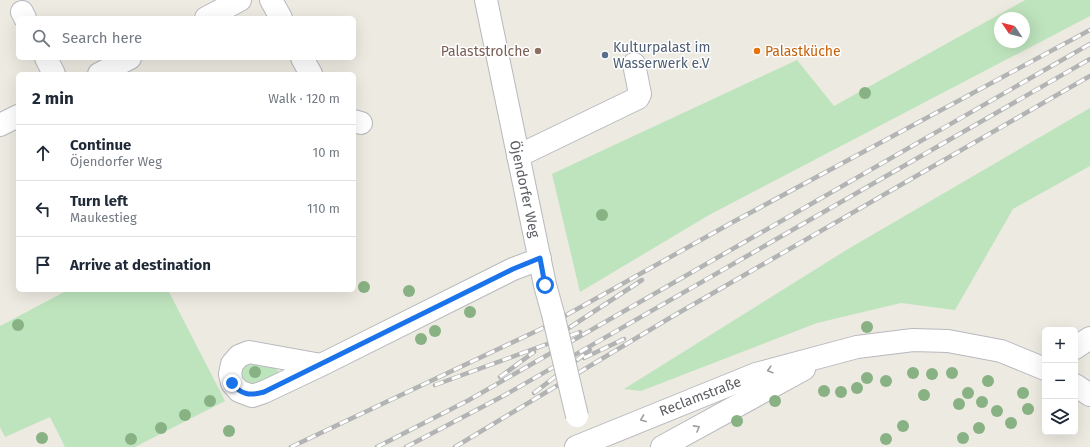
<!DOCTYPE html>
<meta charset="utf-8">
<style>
:root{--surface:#fff;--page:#f6f6f7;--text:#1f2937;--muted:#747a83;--line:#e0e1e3}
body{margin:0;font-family:"Fira Sans",sans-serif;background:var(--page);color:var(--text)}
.controls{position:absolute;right:12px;bottom:12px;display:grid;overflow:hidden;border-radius:6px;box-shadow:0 4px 16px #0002}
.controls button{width:36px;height:36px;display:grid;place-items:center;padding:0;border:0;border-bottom:1px solid var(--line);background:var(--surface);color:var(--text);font:20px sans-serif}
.compass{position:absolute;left:994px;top:12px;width:36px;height:36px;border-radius:50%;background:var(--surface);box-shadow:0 4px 16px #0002;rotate:305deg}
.stop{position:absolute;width:12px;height:12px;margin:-9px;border:3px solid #1a73e8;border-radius:50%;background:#fff}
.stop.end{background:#1a73e8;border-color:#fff;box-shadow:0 1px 4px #0008}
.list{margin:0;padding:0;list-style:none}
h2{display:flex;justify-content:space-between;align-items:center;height:52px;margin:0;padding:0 16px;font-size:17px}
h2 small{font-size:13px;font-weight:400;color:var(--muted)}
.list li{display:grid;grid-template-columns:26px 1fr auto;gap:12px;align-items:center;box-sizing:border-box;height:56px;padding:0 16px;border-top:1px solid var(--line)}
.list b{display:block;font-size:15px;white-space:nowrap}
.list p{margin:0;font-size:13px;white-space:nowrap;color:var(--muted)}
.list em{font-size:13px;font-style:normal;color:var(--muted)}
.icon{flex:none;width:22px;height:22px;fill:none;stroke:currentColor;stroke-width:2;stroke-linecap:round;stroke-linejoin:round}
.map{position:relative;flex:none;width:1090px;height:447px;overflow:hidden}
.search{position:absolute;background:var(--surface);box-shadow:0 4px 16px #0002;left:16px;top:16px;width:340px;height:44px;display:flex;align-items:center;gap:10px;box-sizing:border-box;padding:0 14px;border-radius:6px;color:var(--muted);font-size:15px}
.panel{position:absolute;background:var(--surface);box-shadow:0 4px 16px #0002;left:16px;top:72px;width:340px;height:220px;border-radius:6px}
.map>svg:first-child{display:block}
</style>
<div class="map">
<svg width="1090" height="447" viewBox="0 0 1090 447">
<rect width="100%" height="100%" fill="#edeae1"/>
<g fill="#bee4bd" fill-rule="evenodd">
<path d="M1025,0H1090V16L709,215L580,292L552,174L797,60L834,106ZM1000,18H1024V42H1000Z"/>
<polygon points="1090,108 1090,166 1013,209 955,310 901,303 817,323 641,391 624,389 848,249"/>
<polygon points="68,290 168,290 225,401 135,447 65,447 50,417 5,437 0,427 0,326"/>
<polygon points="259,363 274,367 280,373 251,387 241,379 240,373 246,365"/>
</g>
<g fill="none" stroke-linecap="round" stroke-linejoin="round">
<defs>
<g id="minor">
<polyline points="271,0 281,18"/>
<polyline points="486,0 545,285 553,314"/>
<polyline points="22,12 25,18"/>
<polyline points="206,18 240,0"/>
<polyline points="46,58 54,74"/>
<polyline points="302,58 311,74"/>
<polyline points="99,74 130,58"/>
<polyline points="354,121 361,123"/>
<polyline points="0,125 18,116"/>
<polyline points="518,156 638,98 640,94 634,64"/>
<polyline points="1075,348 1090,338"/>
<polyline points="321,365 249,352 239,356 232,364 230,374 232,383 239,391 252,396 264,392 321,365 513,269 540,259"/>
<polyline points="1075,385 1090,395"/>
<polyline points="576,447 756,374 857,347 913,340 948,341 1001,351 1045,369"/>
<polyline points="662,447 804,369"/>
</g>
</defs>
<use href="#minor" stroke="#b7b9be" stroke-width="24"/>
<use href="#minor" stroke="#fff" stroke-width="22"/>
<defs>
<g id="rail">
<polyline points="555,337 642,280"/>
<polyline points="584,358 624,339"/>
<polyline points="500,377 534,352"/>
<polyline points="435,385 580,332"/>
<polyline points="534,393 590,350"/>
<polyline points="291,447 545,327 733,222 1090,30"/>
<polyline points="377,447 469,400 1090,44"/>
<polyline points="406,447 505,395 1090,59"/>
<polyline points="455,447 668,319 1090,76"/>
</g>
</defs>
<use href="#rail" stroke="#b2b3b3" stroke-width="4.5"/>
<use href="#rail" stroke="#fff" stroke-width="3" stroke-dasharray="9" stroke-linecap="butt"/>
<defs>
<polyline id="minor-bridge" points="553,314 577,416"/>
</defs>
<use href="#minor-bridge" stroke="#b7b9be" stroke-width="24" stroke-linecap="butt"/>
<use href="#minor-bridge" stroke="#fff" stroke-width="22"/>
</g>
<g fill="#88b284">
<circle cx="865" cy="93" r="6"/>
<circle cx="602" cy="215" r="6"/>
<circle cx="364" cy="287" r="6"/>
<circle cx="409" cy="291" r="6"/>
<circle cx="470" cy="312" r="6"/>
<circle cx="18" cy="325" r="6"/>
<circle cx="867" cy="327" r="6"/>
<circle cx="435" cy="331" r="6"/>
<circle cx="421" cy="339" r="6"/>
<circle cx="255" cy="372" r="6"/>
<circle cx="913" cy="373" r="6"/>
<circle cx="952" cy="373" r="6"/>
<circle cx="932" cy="374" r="6"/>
<circle cx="867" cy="378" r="6"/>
<circle cx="886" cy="381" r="6"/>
<circle cx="988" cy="381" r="6"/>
<circle cx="857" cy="388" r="6"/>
<circle cx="824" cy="391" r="6"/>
<circle cx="841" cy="392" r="6"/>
<circle cx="968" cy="393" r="6"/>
<circle cx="1023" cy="393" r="6"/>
<circle cx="924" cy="395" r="6"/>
<circle cx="210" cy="401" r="6"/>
<circle cx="775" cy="401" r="6"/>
<circle cx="982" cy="402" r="6"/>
<circle cx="959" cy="404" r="6"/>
<circle cx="1028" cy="409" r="6"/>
<circle cx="997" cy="411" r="6"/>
<circle cx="185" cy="415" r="6"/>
<circle cx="737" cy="421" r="6"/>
<circle cx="1011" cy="423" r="6"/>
<circle cx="903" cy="426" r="6"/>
<circle cx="161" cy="428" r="6"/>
<circle cx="979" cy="428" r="6"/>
<circle cx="229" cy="431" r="6"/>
<circle cx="42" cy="438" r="6"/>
<circle cx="963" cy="438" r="6"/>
<circle cx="131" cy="439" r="6"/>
<circle cx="886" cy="439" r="6"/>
</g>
<defs><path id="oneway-chevron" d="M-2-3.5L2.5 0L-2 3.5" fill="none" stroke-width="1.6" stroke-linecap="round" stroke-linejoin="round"/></defs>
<g stroke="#9c9ea1">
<use href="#oneway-chevron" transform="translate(770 370) rotate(163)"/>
<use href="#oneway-chevron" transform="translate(643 419) rotate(159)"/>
<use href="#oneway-chevron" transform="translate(697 428) rotate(-29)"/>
</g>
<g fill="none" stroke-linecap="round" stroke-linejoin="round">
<path stroke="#1a73e8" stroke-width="5" d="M232,383C241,395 250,396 264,392L513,269L540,258L545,285"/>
</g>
<circle fill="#8d6e63" stroke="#fff" stroke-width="1.5" cx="538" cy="51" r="4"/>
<circle fill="#e8710a" stroke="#fff" stroke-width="1.5" cx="757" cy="51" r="4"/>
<circle fill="#5c6f8a" stroke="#fff" stroke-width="1.5" cx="605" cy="55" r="4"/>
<g text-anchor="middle" stroke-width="3" stroke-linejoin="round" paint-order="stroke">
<g font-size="14" fill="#4e5e75" stroke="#fff" text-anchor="start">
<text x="613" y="52">Kulturpalast im<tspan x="613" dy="16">Wasserwerk e.V</tspan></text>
</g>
<g font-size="14" fill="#785e54" stroke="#fff" text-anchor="end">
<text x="530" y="56">Palaststrolche</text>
</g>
<g font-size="14" fill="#c56008" stroke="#fff" text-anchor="start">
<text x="765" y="56">Palastküche</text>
</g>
<g font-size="14" fill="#5a5d62" stroke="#fff">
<text transform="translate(525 189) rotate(78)" y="5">Öjendorfer Weg</text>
<text transform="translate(700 396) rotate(-21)" y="5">Reclamstraße</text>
</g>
</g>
</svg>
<div class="controls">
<button>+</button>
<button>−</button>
<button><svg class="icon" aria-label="layers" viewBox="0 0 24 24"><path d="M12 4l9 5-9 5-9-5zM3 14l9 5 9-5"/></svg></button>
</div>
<svg class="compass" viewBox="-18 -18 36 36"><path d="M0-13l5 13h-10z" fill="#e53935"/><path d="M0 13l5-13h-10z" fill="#747a83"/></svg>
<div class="stop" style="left:545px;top:285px"></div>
<div class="stop end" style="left:232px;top:383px"></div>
<div class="search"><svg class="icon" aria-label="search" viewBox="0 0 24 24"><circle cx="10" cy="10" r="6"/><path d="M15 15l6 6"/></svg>Search here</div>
<section class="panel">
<h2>2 min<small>Walk · 120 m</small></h2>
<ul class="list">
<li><svg class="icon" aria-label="ahead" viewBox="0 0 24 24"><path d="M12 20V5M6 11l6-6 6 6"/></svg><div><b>Continue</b><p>Öjendorfer Weg</p></div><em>10 m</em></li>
<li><svg class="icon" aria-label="left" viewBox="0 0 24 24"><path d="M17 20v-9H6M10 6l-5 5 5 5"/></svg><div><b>Turn left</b><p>Maukestieg</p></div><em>110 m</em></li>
<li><svg class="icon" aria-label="arrive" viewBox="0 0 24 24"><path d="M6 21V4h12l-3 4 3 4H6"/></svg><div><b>Arrive at destination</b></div></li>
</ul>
</section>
</div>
